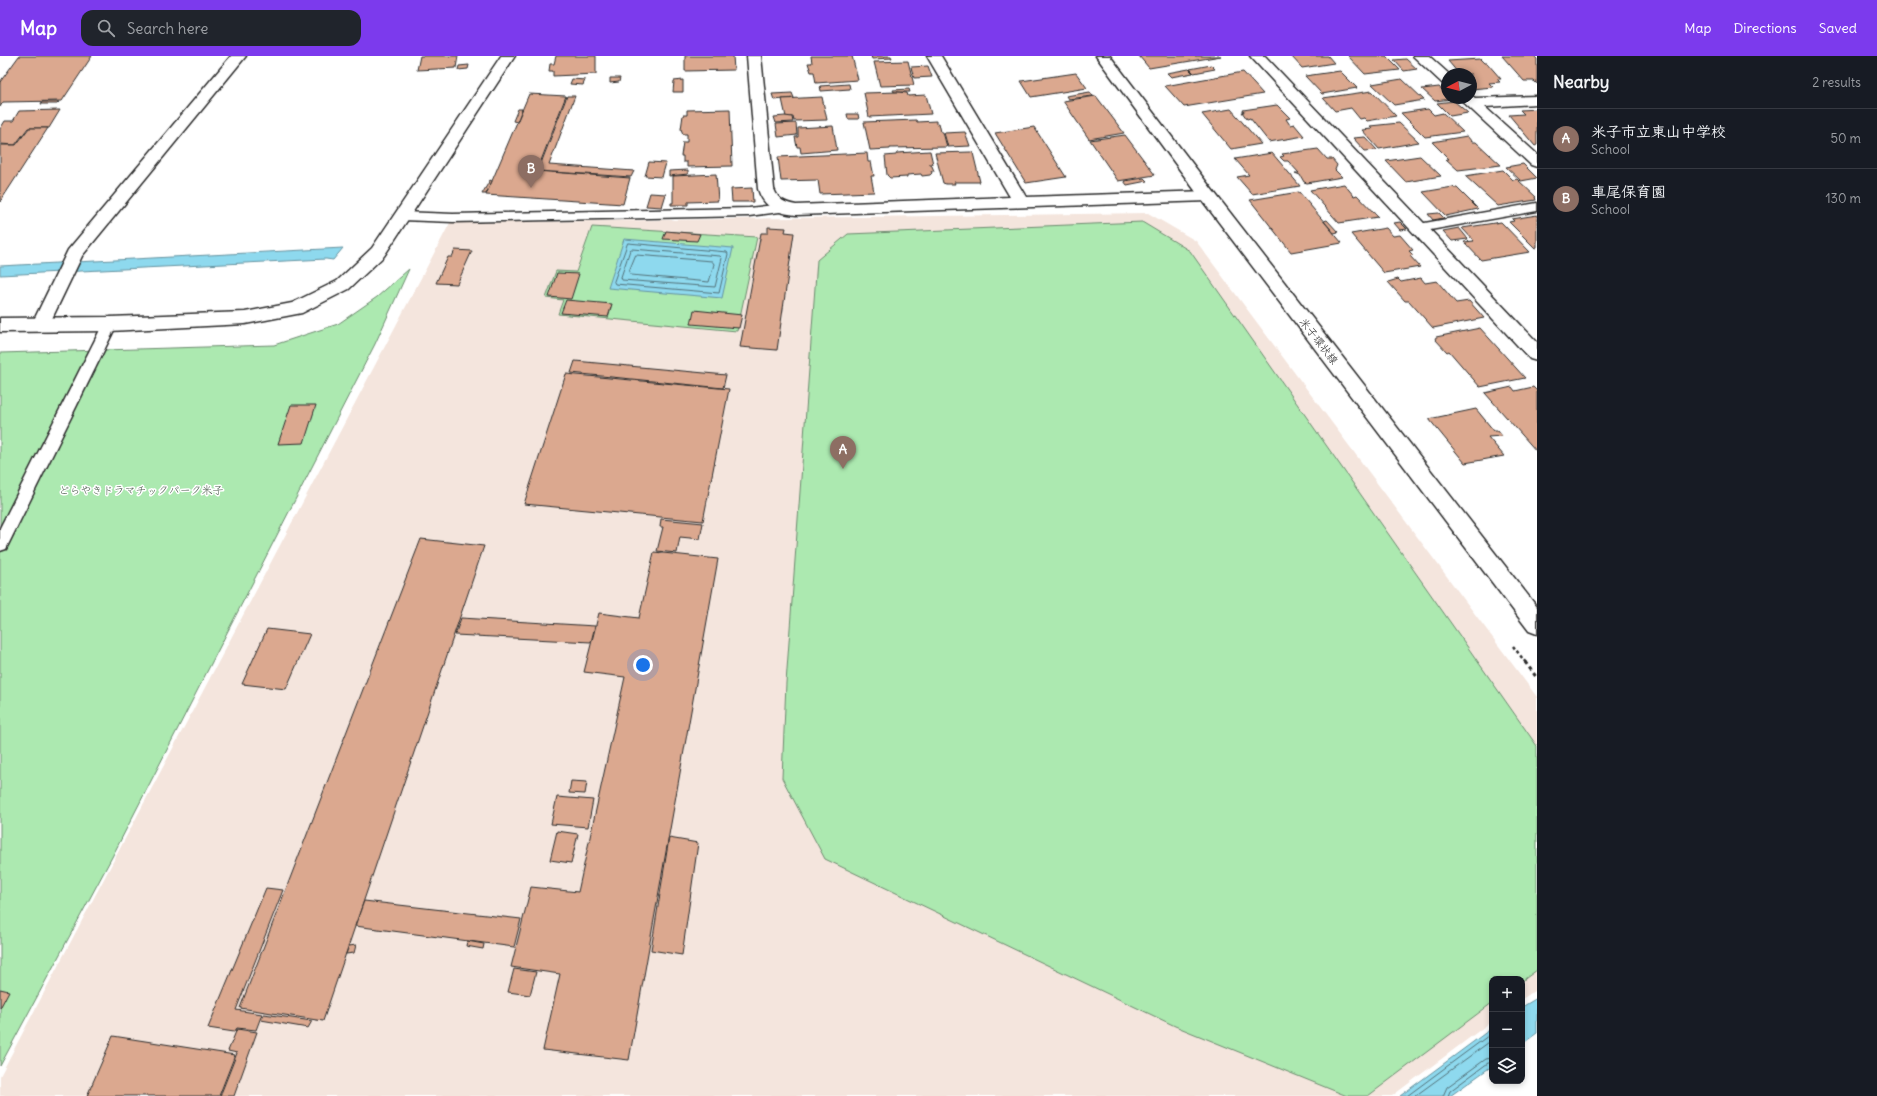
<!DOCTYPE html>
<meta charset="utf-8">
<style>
:root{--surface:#171b24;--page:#20242c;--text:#f1f3f6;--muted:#9ea1a6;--line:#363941;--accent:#7c3aed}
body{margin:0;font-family:Delius,"Klee One",sans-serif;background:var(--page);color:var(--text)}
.controls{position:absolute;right:12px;bottom:12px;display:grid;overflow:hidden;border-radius:8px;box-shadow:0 2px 6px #0003}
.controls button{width:36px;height:36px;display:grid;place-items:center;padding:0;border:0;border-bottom:1px solid var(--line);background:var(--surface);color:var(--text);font:20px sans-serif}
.compass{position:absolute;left:1441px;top:12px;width:36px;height:36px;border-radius:50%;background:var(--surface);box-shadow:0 2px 6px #0003;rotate:263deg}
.you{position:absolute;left:643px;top:609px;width:14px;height:14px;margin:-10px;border:3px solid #fff;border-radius:50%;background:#1a73e8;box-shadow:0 0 0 6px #1a73e833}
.badge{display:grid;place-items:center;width:26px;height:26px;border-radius:50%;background:var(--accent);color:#fff;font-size:13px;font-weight:700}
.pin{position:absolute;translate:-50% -33px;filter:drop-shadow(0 1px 2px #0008)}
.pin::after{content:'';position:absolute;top:21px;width:14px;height:12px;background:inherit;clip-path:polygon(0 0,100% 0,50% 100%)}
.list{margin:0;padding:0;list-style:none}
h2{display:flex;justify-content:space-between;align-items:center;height:52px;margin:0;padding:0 16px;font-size:17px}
h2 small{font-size:13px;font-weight:400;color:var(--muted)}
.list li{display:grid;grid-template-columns:26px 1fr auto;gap:12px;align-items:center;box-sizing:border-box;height:60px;padding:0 16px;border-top:1px solid var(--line)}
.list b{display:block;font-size:15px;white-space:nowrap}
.list p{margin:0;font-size:13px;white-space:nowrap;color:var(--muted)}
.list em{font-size:13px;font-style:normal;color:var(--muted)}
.icon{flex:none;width:22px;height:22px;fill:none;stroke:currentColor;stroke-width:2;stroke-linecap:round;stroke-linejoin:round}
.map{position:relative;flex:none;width:1537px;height:1040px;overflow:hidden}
header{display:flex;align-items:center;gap:24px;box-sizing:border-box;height:56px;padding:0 20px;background:var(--accent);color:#fff}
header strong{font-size:19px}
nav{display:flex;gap:22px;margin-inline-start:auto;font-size:14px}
.search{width:280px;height:36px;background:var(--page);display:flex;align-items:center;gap:10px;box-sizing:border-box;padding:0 14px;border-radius:12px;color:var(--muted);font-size:15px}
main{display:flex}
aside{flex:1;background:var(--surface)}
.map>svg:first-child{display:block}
</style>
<header>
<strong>Map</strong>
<div class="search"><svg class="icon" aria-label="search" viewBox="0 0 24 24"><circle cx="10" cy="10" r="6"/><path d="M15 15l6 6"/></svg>Search here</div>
<nav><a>Map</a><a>Directions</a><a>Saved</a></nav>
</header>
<main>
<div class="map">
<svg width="1537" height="1040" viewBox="0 0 1537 1040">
<rect width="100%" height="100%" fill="#fff"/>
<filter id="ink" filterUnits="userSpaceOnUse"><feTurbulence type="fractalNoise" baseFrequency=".025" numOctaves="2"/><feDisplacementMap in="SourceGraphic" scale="8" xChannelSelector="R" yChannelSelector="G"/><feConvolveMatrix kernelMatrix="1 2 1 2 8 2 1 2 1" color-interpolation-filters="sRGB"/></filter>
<g filter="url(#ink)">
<polygon fill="#f4e5dd" points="1148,157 1196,185 1537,641 1537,933 1522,943 1522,923 1492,923 1492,965 1392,1040 0,1040 0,1020 450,167"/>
<g fill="#ace9b0" stroke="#6c8a6e">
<polygon points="1142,166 1190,195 1537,690 1537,914 1522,925 1522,923 1492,923 1492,947 1368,1040 1347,1040 1175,970 825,803 782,722 786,627 817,204 848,178"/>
<polygon points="592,171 757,181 737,275 558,258 563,244 546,242 556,215 576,216"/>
<polygon points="409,213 375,288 112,801 0,1010 0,297 274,289 338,268 377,241"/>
</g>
<g fill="#8ed9ee" stroke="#6693a0">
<polygon points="624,183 733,192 722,242 608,232"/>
<polygon points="343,192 333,204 326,203 0,219 0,210"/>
<polygon points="1537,942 1537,977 1522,988 1522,951"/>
<polygon points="1492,972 1492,1010 1450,1040 1400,1040"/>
</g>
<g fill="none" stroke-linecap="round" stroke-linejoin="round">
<g stroke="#537179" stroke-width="1">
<polygon points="628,187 727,196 728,198 719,237 615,228 614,226"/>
<polygon points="632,193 720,200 722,202 715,231 622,224 621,221 630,194"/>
<polygon points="636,199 712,205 714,208 709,226 631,219 629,216"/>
<polyline points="1407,1040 1492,977"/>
<polyline points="1415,1040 1492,984"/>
<polyline points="1443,1040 1447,1031 1486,1003 1492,1002"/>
<polyline points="1448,1040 1450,1035 1488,1007 1492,1007"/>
</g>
</g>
<g fill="#dba88f" stroke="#2b2b2b">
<polygon points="19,0 92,0 62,45 3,46 0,51 0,26"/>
<polygon points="420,0 458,0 456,12 417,14"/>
<polygon points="556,0 596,0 596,18 553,20 553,15 549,15 550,8 554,8"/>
<polygon points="685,0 733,0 734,14 685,15"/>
<polygon points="811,0 852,0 858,24 816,27 814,16 811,16 808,7 812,7"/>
<polygon points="871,0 891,0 892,2 872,3"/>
<polygon points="1139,0 1221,0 1149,12"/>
<polygon points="1291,0 1328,0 1334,7 1302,12"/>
<polygon points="1348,0 1386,0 1400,14 1365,18"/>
<polygon points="1502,0 1534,0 1537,3 1537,28 1534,25 1524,25"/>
<polygon points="1406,3 1417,13 1404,15 1394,4"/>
<polygon points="1480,3 1484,7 1487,7 1501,23 1497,23 1500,26 1489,27 1493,31 1471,33 1471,18 1459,18 1448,5"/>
<polygon points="908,5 914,29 880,30 874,6"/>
<polygon points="469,9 468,13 458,14 459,10"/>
<polygon points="1211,9 1215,13 1194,17 1190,13"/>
<polygon points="928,10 932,21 914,22 911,11"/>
<polygon points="1189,13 1193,17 1171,21 1167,17"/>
<polygon points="1340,15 1357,32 1322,38 1305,20"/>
<polygon points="1243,16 1263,38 1184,51 1165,30"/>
<polygon points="1076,17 1087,32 1031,41 1021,25"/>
<polygon points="610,22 620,22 619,26 610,27"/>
<polygon points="572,23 585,24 583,29 570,28"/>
<polygon points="1402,23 1424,44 1394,49 1372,28"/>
<polygon points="683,24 683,36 673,36 674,25"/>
<polygon points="849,28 850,33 821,35 820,30"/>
<polygon points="1439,31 1447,38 1447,42 1452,43 1435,45 1422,33"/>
<polygon points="909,33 910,36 894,36 893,34"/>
<polygon points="1372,35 1396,60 1367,65 1364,62 1360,63 1351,52 1335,55 1323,42"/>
<polygon points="898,36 907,37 908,40 926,39 931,58 869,61 864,37"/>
<polygon points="1090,36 1093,40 1068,43 1066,40"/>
<polygon points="792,37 794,42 774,44 772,38"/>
<polygon points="529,38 566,40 537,115 630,122 623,148 486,139"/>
<polygon points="567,40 575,40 549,109 634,115 631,121 538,115"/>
<polygon points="1096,40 1124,77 1089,83 1063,45"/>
<polygon points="822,41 827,64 794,65 793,61 786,61 782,43"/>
<polygon points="1454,45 1468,57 1450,60 1437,47"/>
<polygon points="42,46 59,46 57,48 41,48"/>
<polygon points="1277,49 1290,62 1286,63 1290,69 1294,68 1304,80 1269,86 1250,62 1247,63 1242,56 1244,56 1243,54"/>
<polygon points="518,53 522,53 517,66 513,65"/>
<polygon points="730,53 732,110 687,111 687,106 683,106 683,100 681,100 683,86 687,86 687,78 683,78 681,73 683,59 687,59 687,54"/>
<polygon points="1231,53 1261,88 1231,93 1202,58"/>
<polygon points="1428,53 1434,59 1443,57 1463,76 1425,81 1401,57"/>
<polygon points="1537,53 1537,89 1535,90 1509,59 1524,58 1520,54"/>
<polygon points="60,54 49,72 28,72 15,89 0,88 0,73 5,65 13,65 19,55"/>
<polygon points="847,58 858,58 859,63 848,63"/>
<polygon points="785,60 792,61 793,66 776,67 774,61"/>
<polygon points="916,64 917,66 936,65 936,68 939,67 941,76 943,76 947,91 890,92 890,93 870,94 864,66"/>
<polygon points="796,67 797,79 778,81 776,68"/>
<polygon points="1399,67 1419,86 1379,93 1362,74 1372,73 1370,70"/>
<polygon points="833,70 837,94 801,97 800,91 797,91 795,81 798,81 798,72"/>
<polygon points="1034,71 1066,121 1026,127 995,77"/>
<polygon points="29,72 48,72 0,146 0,89 16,89"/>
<polygon points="965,76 970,90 948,91 944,77"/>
<polygon points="1125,79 1155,119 1118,125 1090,84"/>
<polygon points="1467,80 1472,86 1476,86 1501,109 1458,114 1446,103 1449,103 1432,86"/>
<polygon points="1365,81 1377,94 1365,95 1353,82"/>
<polygon points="1318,93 1327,103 1332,103 1337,109 1335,114 1342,121 1307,127 1304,126 1300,119 1295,117 1299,117 1288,105 1284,105 1280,101 1284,100 1282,98"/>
<polygon points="930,95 933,108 929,108 932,110 934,115 931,115 932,117 930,119 922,120 921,118 907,119 907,121 890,122 887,119 885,100 896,99 897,97"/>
<polygon points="971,96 973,97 980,126 954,126 955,128 946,128 943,127 935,97"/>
<polygon points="867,97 868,106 871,106 874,120 871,120 874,136 820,138 818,124 781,125 778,101"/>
<polygon points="1272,97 1300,130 1252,138 1237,121 1249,119 1235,103"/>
<polygon points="1420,100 1441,120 1406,126 1386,105"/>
<polygon points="649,106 666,107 662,121 645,120"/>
<polygon points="1523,108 1537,122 1521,125 1506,111"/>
<polygon points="688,114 688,118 669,120 669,115"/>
<polygon points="1503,114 1513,124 1517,123 1536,141 1535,141 1536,144 1498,150 1465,120"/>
<polygon points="716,118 718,145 688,146 688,149 671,149 671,147 673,147 673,120"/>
<polygon points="1144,122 1147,125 1127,129 1124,125"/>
<polygon points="490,124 492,125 486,138 482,138"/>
<polygon points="1344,128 1354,140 1357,139 1378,161 1339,167 1310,134"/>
<polygon points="1453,131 1454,132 1457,132 1478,153 1446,160 1423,136"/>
<polygon points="752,132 753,146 732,146 731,133"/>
<polygon points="1299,136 1342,187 1291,196 1250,144"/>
<polygon points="650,137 666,138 662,151 646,150"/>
<polygon points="1439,157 1444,162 1433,164 1428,158"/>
<polygon points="1537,159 1537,191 1535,192 1509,166 1514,165 1512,163"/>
<polygon points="1327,164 1338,176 1334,177 1324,165"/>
<polygon points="1400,166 1407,173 1400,174 1394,167"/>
<polygon points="1501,166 1530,196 1481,204 1464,186 1474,185 1462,172"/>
<polygon points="768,171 786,172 785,176 794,177 777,294 740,291 761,177 768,177"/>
<polygon points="1386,172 1393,180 1400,179 1413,194 1409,195 1413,199 1410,200 1420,211 1384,217 1351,178"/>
<polygon points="1459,172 1468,183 1452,185 1443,175"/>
<polygon points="666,175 700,178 697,185 663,183"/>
<polygon points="455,194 472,195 457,228 436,227 448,201 452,201"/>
<polygon points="557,217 579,218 571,243 549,241"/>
<polygon points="1421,222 1425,227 1437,225 1456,247 1469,245 1484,262 1433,272 1409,245 1405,245 1388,226 1398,223 1401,226"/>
<polygon points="566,244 612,248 608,261 561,257"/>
<polygon points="694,254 742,259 739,272 691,268"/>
<polygon points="1480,272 1525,322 1480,331 1449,295 1447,296 1435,283 1436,281"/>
<polygon points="575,305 726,319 723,332 571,317"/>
<polygon points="566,318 729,333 703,465 524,448"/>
<polygon points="1512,331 1515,335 1533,331 1537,335 1537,396 1485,337"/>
<polygon points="291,349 316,349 304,387 278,388"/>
<polygon points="1476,353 1494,375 1498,375 1502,380 1488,381 1504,400 1465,407 1429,363"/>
<polygon points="661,463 703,467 700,483 680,481 677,497 657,495 663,471 660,471"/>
<polygon points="421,483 484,490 323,965 240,952"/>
<polygon points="654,496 718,503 629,1004 543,994 560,918 511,911 531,831 578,836 625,621 584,616 599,557 639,562"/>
<polygon points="461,562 595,570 591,586 455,579"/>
<polygon points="267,573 310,578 286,633 242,628"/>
<polygon points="571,725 587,726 585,738 569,737"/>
<polygon points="557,741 593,744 588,771 551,768"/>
<polygon points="557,775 578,778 571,807 550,804"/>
<polygon points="669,782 698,787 682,899 651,894"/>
<polygon points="266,832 283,834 236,954 262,958 256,974 237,972 234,976 208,972"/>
<polygon points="364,845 521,863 514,891 355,870"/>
<polygon points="467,885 484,888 483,893 466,890"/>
<polygon points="356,889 354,897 346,898 349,890"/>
<polygon points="514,913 536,916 530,939 508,936"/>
<polygon points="0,933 9,935 0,952"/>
<polygon points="264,958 312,965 308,972 261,964"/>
<polygon points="237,973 257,976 234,1040 220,1040 237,997 228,995"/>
<polygon points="113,980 235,999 219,1040 87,1040"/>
</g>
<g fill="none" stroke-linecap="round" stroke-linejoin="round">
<defs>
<g id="service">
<polygon points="1537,147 1537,155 1419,176 1415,175 1413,172 1415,169 1419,168"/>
<polygon points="783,148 787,149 789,152 787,155 749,160 453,166 402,164 398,163 396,160 398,157 402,156 453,158 749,152"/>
<polygon points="110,263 115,265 117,268 6,493 0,495 0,472 103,268 105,265"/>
</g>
<g id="minor">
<polygon points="231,0 246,0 82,200 47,273 41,275 35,273 32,268 68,194"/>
<path d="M747,0H761L774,133C778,144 785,147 796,149L1010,141L927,0H941L1026,141L1208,135L1214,136L1216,140L1214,144L1208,145L796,159C777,157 764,152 758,133Z"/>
<polygon points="1250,0 1265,0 1537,286 1537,305 1530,303"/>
<polygon points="1413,0 1429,0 1449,18 1447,18 1447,28 1442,27"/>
<polygon points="1471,39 1475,42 1537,40 1537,48 1485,51 1537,98 1537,111 1531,109 1459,42 1471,42"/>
</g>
<polygon id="tertiary" points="501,0 515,0 384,200 349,233 302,257 245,268 110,275 0,276 0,262 110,261 245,256 292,247 337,225 372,192"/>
<polygon id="secondary" points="1096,0 1110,0 1214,136 1537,551 1537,578 1529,575 1202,144"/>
</defs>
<use href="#service" stroke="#2b2b2b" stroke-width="3"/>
<use href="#minor" stroke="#2b2b2b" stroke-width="3"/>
<use href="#tertiary" stroke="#2b2b2b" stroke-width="3"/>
<use href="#secondary" stroke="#2b2b2b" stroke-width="3"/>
<polyline stroke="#2b2b2b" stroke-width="2.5" stroke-dasharray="3 3" stroke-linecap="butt" points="1513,590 1526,607"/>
<polyline stroke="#2b2b2b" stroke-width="3" stroke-dasharray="3.5 3.5" stroke-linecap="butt" points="1525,606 1537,622"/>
<use href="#service" fill="#fff" fill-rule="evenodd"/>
<use href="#minor" fill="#fff" fill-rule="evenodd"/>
<use href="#tertiary" fill="#fff" fill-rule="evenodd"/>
<use href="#secondary" fill="#fff" fill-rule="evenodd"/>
</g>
</g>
<g text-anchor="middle" stroke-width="3" stroke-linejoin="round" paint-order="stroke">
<g font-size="11" fill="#2b2b2b" stroke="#fff">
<text transform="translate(1319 285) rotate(52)" y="4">米子環状線</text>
</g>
<g font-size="11" fill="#4b5a4c" stroke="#fff">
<text x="141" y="438">どらやきドラマチックパーク米子</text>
</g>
</g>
</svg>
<div class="controls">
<button>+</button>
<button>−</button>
<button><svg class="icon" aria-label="layers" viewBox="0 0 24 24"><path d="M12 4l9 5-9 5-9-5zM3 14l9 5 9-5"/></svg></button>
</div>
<svg class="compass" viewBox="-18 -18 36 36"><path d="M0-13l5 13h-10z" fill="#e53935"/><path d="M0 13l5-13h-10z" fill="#9ea1a6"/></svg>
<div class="you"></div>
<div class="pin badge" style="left:843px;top:413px;background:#8d6e63">A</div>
<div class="pin badge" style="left:531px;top:132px;background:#8d6e63">B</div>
</div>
<aside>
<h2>Nearby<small>2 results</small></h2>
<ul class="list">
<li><span class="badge" style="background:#8d6e63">A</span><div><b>米子市立東山中学校</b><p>School</p></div><em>50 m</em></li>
<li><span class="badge" style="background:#8d6e63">B</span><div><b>車尾保育園</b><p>School</p></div><em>130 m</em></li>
</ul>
</aside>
</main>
